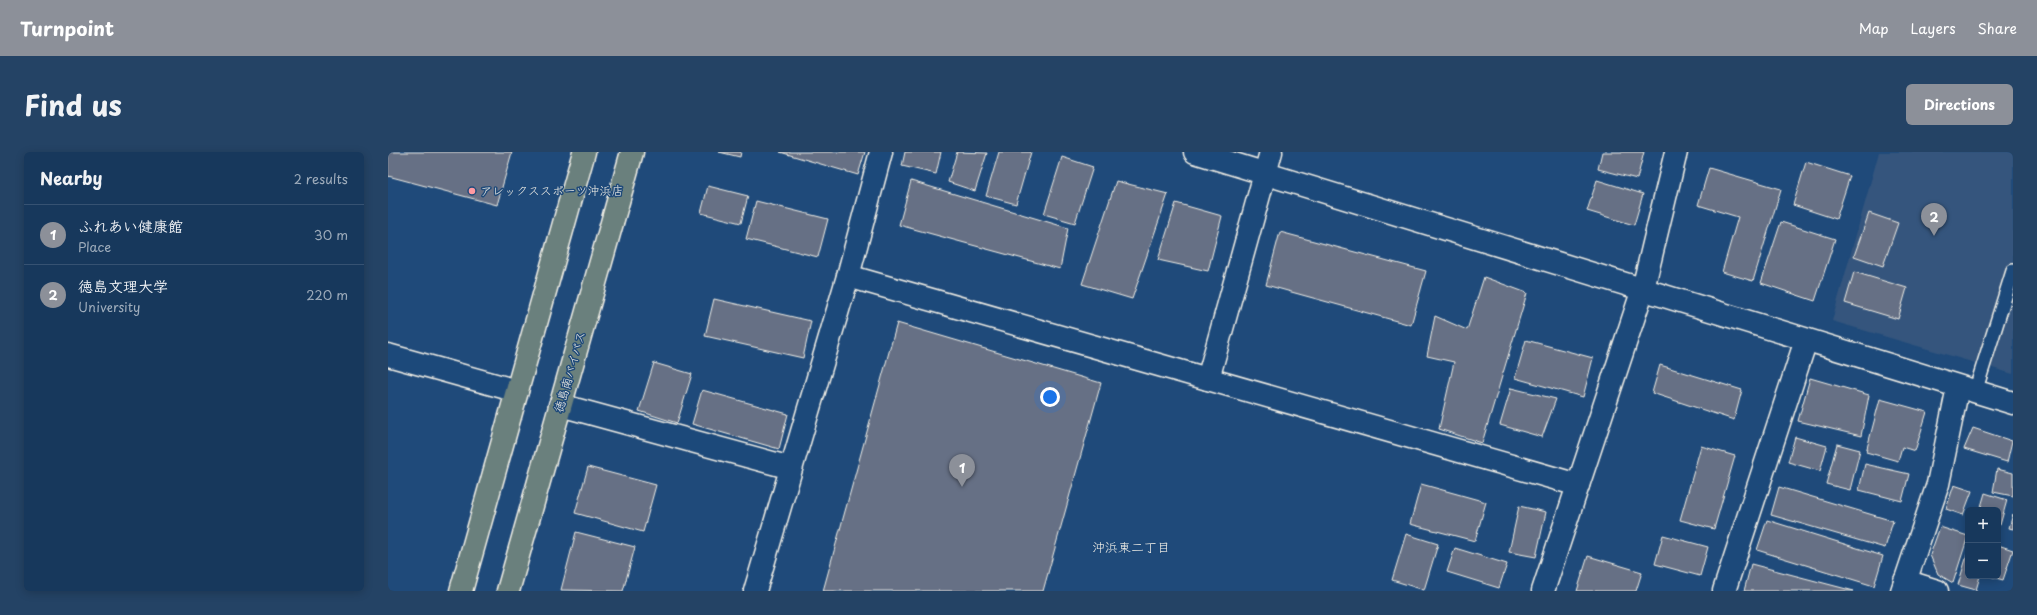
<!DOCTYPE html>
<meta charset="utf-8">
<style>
:root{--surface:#17385c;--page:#244365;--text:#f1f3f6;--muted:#9eacbb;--line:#365272;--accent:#8c9099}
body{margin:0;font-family:"Playpen Sans","Klee One",sans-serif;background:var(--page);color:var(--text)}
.controls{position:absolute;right:12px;bottom:12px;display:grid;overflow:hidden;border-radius:6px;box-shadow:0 2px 10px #0003}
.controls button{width:36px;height:36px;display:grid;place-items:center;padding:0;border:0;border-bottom:1px solid var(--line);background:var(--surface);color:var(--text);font:20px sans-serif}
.you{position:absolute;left:662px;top:245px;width:14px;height:14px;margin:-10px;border:3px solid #fff;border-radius:50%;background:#1a73e8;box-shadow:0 0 0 6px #1a73e833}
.badge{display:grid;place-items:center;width:26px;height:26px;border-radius:50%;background:var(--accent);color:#fff;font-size:13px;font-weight:700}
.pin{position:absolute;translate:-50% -33px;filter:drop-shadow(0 1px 2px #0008)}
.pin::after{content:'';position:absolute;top:21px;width:14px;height:12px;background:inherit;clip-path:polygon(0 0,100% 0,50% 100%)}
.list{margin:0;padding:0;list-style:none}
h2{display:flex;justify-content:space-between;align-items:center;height:52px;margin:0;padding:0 16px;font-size:17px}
h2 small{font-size:13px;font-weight:400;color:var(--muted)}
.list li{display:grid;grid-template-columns:26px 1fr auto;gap:12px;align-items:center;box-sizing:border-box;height:60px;padding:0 16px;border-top:1px solid var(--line)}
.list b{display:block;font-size:15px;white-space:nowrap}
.list p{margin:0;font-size:13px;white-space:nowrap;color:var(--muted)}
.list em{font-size:13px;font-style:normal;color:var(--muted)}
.map{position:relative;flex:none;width:1625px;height:439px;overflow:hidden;border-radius:6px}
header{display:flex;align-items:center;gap:24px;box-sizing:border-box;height:56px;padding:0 20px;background:var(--accent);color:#fff}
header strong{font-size:19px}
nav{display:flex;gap:22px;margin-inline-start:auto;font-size:14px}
.intro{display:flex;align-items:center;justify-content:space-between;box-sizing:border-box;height:96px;padding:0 24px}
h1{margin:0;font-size:28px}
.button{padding:10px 18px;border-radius:6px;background:var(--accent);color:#fff;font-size:14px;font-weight:700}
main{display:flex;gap:24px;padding:0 24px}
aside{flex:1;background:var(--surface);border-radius:6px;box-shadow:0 2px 10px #0003}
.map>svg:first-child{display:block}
</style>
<header>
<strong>Turnpoint</strong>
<nav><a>Map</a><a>Layers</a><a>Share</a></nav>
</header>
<div class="intro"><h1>Find us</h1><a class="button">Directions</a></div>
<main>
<aside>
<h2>Nearby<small>2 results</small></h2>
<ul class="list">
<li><span class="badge">1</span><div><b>ふれあい健康館</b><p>Place</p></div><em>30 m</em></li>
<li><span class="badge">2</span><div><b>徳島文理大学</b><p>University</p></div><em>220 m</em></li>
</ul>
</aside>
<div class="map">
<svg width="1625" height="439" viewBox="0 0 1625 439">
<rect width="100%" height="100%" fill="#1f4a7a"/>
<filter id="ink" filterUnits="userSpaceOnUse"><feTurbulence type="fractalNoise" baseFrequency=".025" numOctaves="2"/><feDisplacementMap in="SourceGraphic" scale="8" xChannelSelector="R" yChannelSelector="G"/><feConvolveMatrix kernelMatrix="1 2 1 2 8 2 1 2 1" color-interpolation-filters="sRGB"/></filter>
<g filter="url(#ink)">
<polygon fill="#34557d" points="1491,0 1625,0 1625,222 1444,169"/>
<g fill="#667085" stroke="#f4f1e8">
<polygon points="0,0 124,0 109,53 0,24"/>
<polygon points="331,0 353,0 352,5"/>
<polygon points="392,0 477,0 470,23"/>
<polygon points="517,0 553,0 548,22 514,14"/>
<polygon points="569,0 599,1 587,39 560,30"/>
<polygon points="611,0 643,0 628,52 598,44"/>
<polygon points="1214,0 1256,0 1249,27 1210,17"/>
<polygon points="674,5 705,15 687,71 656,62"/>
<polygon points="1418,10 1462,24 1448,67 1405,53"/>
<polygon points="1321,16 1393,37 1365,129 1334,120 1350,65 1310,53"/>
<polygon points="1209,28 1255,42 1246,73 1199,59"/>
<polygon points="523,29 680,76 672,117 511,73"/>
<polygon points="728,29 780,42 744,147 694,132"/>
<polygon points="320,34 360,44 353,71 313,61"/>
<polygon points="368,49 440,67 430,105 358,87"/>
<polygon points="788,51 834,64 820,119 770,108"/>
<polygon points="1481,61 1510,71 1495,114 1466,104"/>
<polygon points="1393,70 1447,87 1427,149 1373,131"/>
<polygon points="892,80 1038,119 1023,173 878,133"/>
<polygon points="1466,120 1519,136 1510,167 1457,151"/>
<polygon points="1096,125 1139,141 1094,291 1051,277 1066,210 1039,204 1047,164 1079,178"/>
<polygon points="326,147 423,169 415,206 317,184"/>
<polygon points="509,171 713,231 655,439 435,439"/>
<polygon points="1138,188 1205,206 1195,245 1127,226"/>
<polygon points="266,211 304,222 289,271 251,259"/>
<polygon points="1272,213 1354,238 1346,268 1264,241"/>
<polygon points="1422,226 1481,243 1473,284 1410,269"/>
<polygon points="1123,236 1168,247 1154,285 1112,273"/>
<polygon points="314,238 400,262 391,297 304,272"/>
<polygon points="1492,247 1539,260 1527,299 1514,295 1510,309 1478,300"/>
<polygon points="1585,276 1624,289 1619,310 1576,297"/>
<polygon points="1407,285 1439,294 1432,319 1400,310"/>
<polygon points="1449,292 1472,298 1462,338 1438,332"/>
<polygon points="1313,294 1347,304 1326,377 1292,368"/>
<polygon points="1477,312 1521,322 1514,349 1471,338"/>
<polygon points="200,315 268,333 255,380 187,361"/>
<polygon points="1609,317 1625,321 1625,344 1605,340"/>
<polygon points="1033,332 1098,350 1087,389 1022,372"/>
<polygon points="1566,333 1584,339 1575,363 1558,357"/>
<polygon points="1391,335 1505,369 1497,396 1383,363"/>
<polygon points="1597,341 1619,348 1612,373 1610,373 1610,358 1592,358"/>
<polygon points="1131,354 1158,360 1148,405 1121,400"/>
<polygon points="1625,362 1625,377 1621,376"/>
<polygon points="1379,368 1495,404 1486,434 1369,398"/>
<polygon points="1552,375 1580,384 1565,431 1550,422 1542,403"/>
<polygon points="188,380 247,395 235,439 173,438"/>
<polygon points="1018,382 1050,392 1036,438 1004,428"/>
<polygon points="1275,383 1320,395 1312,424 1267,412"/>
<polygon points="1610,393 1625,398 1615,428 1601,424 1610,424"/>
<polygon points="1067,396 1119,412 1111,436 1059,420"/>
<polygon points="1580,400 1580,424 1592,424 1588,438 1570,433"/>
<polygon points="1200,404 1254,420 1248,439 1189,439"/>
<polygon points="1363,412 1466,439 1356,439"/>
</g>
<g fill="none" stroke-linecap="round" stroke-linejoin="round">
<defs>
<polyline id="service" points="1587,240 1625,119"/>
<g id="minor">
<polyline points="460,124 1190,333"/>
<polyline points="0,203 129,239"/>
<polyline points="820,227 883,0"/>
<polyline points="172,253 403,316"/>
<polyline points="1517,429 1549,439"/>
<polyline points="367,439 460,124 493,0"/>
<polyline points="1155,439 1255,137 1288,0"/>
<polyline points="1514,439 1550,332 1570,235"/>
</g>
<g id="tertiary">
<polyline points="807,0 1625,251"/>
<polyline points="1336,439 1418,188"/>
</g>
<g id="trunk">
<polyline points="73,439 196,0"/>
<polyline points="120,439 244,0"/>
</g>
</defs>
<use href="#service" stroke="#f4f1e8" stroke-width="16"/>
<use href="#minor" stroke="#f4f1e8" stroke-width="25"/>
<use href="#tertiary" stroke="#f4f1e8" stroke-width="25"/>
<use href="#trunk" stroke="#f4f1e8" stroke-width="25"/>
<use href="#service" stroke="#1f4a7a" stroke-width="13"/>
<use href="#minor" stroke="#1f4a7a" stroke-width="22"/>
<use href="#tertiary" stroke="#1f4a7a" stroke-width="22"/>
<use href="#trunk" stroke="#6a807d" stroke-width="22"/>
</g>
</g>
<circle fill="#ff9aa2" stroke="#1f4a7a" stroke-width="1.5" cx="84" cy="39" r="4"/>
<g text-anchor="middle" stroke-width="3" stroke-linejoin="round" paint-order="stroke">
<g font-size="12" fill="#f4f1e8" stroke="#1f4a7a" text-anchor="start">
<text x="92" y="43">アレックススポーツ沖浜店</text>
</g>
<g font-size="12" fill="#f4f1e8" stroke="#1f4a7a">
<text transform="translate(182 220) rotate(-74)" y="4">徳島南バイパス</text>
</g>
<g font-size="13" fill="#f4f1e8" stroke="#1f4a7a">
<text x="743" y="400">沖浜東二丁目</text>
</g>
</g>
</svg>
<div class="controls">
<button>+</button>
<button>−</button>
</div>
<div class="you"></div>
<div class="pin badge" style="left:574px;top:335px">1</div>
<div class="pin badge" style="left:1546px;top:84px">2</div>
</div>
</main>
